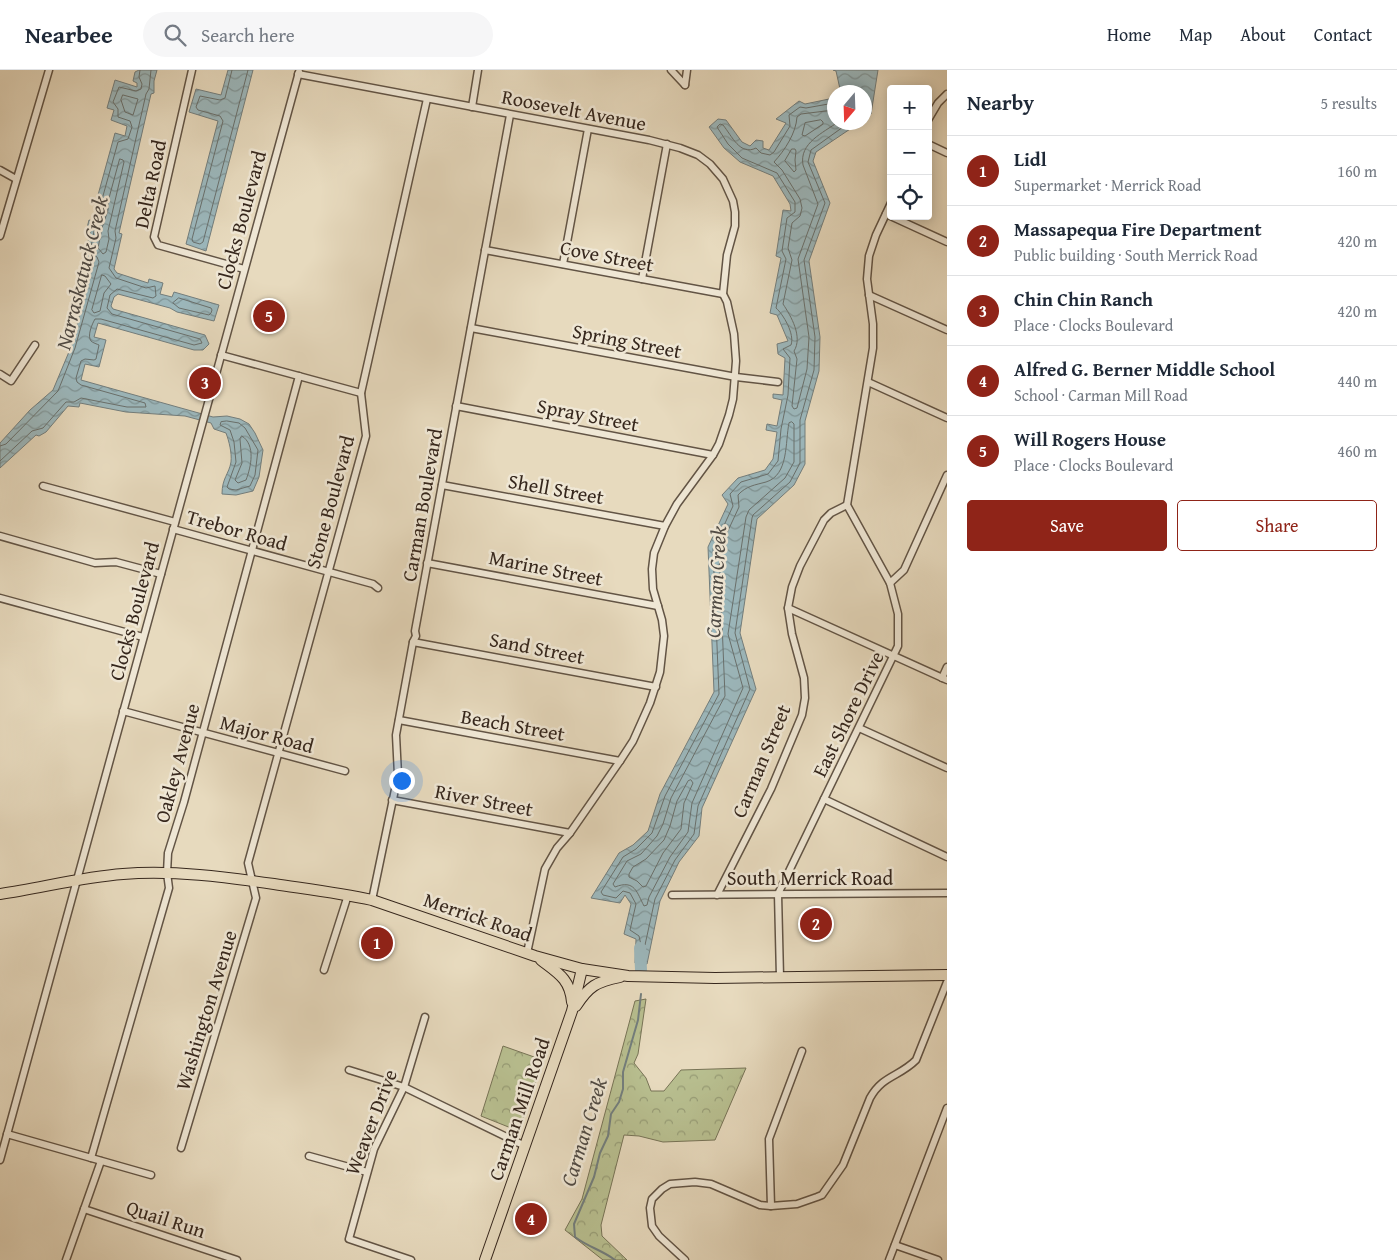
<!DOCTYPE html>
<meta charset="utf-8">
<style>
:root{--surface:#fff;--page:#f6f6f7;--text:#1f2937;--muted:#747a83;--line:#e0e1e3;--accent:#8f2418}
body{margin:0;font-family:"Gentium Book Plus",serif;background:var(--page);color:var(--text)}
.controls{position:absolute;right:15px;top:15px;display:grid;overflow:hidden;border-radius:5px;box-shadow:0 2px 12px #0003}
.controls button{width:45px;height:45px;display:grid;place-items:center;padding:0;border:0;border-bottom:1px solid var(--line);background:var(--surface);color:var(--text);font:25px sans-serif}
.compass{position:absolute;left:827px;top:15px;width:45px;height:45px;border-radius:50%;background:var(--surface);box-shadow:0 2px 12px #0003;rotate:199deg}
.you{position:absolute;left:401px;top:710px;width:18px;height:18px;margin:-12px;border:4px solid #fff;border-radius:50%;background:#1a73e8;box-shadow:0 0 0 8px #1a73e833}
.badge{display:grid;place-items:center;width:32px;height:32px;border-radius:50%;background:var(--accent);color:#fff;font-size:16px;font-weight:700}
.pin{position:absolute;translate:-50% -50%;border:2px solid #fff;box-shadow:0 1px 5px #0006}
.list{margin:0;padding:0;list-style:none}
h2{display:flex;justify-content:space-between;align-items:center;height:65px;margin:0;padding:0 20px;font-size:21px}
h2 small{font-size:16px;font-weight:400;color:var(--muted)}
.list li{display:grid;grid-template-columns:32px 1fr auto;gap:15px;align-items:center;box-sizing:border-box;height:70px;padding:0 20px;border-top:1px solid var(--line)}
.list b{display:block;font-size:19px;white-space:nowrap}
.list p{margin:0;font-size:16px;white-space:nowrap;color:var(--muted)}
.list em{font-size:16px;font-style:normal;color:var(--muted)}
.actions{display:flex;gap:10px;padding:15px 20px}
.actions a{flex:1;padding:11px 0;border:1px solid var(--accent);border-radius:5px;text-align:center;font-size:18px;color:var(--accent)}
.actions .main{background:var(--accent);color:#fff}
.icon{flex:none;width:28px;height:28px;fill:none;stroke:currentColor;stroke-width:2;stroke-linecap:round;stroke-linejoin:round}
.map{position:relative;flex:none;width:947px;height:1190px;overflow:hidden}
header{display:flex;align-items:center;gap:30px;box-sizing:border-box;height:70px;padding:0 25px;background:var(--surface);border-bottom:1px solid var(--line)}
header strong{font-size:24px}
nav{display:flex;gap:28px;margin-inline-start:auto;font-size:18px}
.search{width:350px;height:45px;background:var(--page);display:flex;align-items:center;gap:12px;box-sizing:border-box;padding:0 18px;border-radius:28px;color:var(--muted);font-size:19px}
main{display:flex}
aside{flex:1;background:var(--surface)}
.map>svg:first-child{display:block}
</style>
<header>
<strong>Nearbee</strong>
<div class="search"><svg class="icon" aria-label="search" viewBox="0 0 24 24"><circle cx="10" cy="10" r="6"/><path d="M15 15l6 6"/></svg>Search here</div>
<nav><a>Home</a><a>Map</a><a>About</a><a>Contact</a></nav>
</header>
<main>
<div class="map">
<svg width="947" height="1190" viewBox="0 0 947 1190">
<defs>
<pattern id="forest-crowns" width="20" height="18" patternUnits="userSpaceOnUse" patternTransform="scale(1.25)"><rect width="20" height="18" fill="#b8bf90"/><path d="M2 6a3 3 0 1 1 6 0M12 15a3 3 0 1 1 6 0" fill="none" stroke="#969b75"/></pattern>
<pattern id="water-waves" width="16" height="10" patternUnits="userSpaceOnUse" patternTransform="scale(1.25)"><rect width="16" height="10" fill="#9cb8bd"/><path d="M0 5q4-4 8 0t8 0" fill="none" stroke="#809699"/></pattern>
</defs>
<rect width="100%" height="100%" fill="#e7dabe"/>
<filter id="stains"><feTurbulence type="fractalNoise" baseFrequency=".004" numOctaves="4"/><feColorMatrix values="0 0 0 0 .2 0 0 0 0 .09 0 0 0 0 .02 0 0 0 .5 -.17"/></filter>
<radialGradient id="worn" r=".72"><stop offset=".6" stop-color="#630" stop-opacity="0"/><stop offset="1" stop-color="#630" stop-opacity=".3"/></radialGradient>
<g fill="url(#forest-crowns)" stroke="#777356">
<polygon points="646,929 638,984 634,993 646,1008 651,1021 664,1021 681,1000 746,998 715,1070 663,1072 639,1066 624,1065 601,1155 602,1166 627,1190 603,1190 565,1160 582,1129 635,931"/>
<polygon points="503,976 537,988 544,988 520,1058 516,1060 481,1046"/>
</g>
<g fill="url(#water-waves)" stroke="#737e7d">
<path d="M139,0H157L154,11V23L151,24L119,163L122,164L114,199L117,203L148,213L149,209L163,213L160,224L172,227L174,222L219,235L214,251L177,242L170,238L118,224L114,227L111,236L113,239L205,265L209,274L203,280H194L98,253L94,267L106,270L99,297L85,294L81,310L213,347L227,346L240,349L249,354L255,363L263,380L259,407L253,421L236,425L222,424C222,408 229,404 231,392C232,383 229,371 226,363L214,359L211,353L185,346L126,342L80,333L79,337L68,336L46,362L39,366L36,365L0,398V373L30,340L53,320L71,277L94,191L84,187L91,159L87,158L89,150L93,151L97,137L95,136L115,63L125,66L127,56L111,50L114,40L107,38L115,10L137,17V13L133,11L135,2Z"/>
<polygon points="228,0 253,0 206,181 186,174 218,51 189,42 196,19 221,25"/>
<polygon points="833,0 878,0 871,44 865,48 864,22 838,22 840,19 836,1"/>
<polygon points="834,28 834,52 859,53 816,82 813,91 830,133 809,191 820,267 819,301 805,351 805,394 794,415 757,449 740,563 756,619 702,738 699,766 679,792 660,831 647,894 635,893 636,869 624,864 631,834 625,825 620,833 591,828 619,783 633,775 648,761 660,724 714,622 708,477 728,434 722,425 738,408 765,400 773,389 777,362 766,360 767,354 777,356 782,330 773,328 773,324 783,325 785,288 778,284 777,274 788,271 777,245 770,243 781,188 776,186 783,140 791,141 790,134 773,106 740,92 724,78 709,57 718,49 726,50 742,72 750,76 756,70 763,71 763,78 769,80 786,53 776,49 799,31 805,34"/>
</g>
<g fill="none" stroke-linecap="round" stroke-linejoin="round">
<g stroke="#69706d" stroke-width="1">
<polyline points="232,0 225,28 220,30 200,26 196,37 198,40 220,46 223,51 192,169 193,172 200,174 203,172 248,0"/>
<polygon points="123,25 138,29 133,45 125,42 121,30"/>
<path d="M834,33L806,38L800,37L789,45L790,56L774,82L770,85L761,83L756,78C740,86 732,66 723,55L720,54L717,57L728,74L742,88L777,103L795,132V142L787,148L782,181L786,189L776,238C783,244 795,264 791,275L783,279L790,288L788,325L781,359L778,391L768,404L741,412L730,424L733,436L713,479L719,624L665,726L652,763L636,779L623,787L601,822L603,825L616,828L623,821L630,823L636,834L630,860L639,866L641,875L643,877L645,875L655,829L675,790L694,764L698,736L750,619L735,563L752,448L753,445L790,412L800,393V350L814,300L815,267L804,190L825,133L808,92L811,80L850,52"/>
<path d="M834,40L801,44L797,47C796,63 785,80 774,92L782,100L800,129L802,138L800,146L792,153L788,178L792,190L783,234C791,246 803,267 794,281L797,289L792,336L794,339L797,338L807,299L809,267L798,189L818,134L803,95C799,73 823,63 838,52"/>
<polygon points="821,50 823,52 823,54 805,66 802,65 805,53"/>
<polygon points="792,79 795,79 796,81 795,90 796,100 794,102 785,91"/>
<polygon points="120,89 123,90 124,92 108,161 109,169 106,182 103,184 98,178 102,158 108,140 108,132"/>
<polygon points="102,205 105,206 111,214 104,223 100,241 94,243 92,240"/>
<polygon points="179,228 211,238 212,240 211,243 209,245 179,238 173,233"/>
<polygon points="227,351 239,353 245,358 258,380 255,405 250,416 236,420 229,419 227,417 236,392 234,372 230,360 220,355 221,352"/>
<path d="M792,352L794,354V392L785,408L749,440L746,447L728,564L743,618L692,733L688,762L670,787L649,827L647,835L644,836C637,823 635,809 615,817L613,814L627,791L641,784L657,766L663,754L671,728L725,626L719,480L739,437L738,425C746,416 755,415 766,412C789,405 785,372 789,353Z"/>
<path d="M242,366C256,375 251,397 246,410L238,413L235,410L242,393L240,369Z"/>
<polyline points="0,376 6,374 58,321 75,278 99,192 97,187 90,182 95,156 98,152 102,139 101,133 118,72 128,69 132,57 130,51 118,47 118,39 113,32 119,17 136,21 141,19 142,14 139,7 140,0"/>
<path d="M0,391L32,361L43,358L66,332H74L81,328L127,337H146L145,333L81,315L77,312L76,308L81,291L85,289L94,290L96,289L99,275C97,274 93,273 91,271C87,266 92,254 95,249H101L194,275L202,273L200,269L112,244L107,238L110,225L117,219L153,228L156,226L155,216L146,218L116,208L109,198L116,168L115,161L146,24L149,19L151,0"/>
<polygon points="691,710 693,713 684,733 681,759 663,783 646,816 643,817 637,811 629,807 629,804 633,797 646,789 664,770 670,756 677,731 688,711"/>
</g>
<path stroke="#737e7d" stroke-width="2" d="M615,1190C602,1180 588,1177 575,1167L574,1154L594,1107L600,1083L608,1066L611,1044L619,1032L623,1019V1002L638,950L641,924"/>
<polyline stroke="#9cb8bd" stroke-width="12" points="640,878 641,900"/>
<defs>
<g id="street">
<polyline points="192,0 154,167 158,175 244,199"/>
<polyline points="671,0 685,15"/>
<polyline points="298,4 649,70 680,78 698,85 710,94 723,109 733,131 735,142 735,156 727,185 723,224 727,232 734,264 736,291 733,329 729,345 719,374 713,385 677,434 665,456 654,483 652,499 653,519 662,550 664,566 660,602 650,633 633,671 620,691 570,763 557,778 545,799 527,883"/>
<polyline points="685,15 687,0"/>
<polyline points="472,37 478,0"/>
<polyline points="928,50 938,33 947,24"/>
<polyline points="928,74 947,83"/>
<polyline points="0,100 16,109"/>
<polyline points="886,144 947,172"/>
<polyline points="0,166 49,0"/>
<polyline points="485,180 723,224"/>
<polyline points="563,194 588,59"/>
<polyline points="642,209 667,74"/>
<polyline points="869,225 947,260"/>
<polyline points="471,258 736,307 778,312"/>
<polyline points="221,285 361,323"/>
<polyline points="0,304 11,311 35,275"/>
<polyline points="868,312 947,348"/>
<polyline points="456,336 713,385"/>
<polyline points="442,415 665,456"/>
<polyline points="43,416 175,452"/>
<polyline points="173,459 373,514 378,518"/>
<polyline points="0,466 95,493 116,492 161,504"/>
<polyline points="427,493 658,536"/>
<polyline points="890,513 904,500 947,405"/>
<polyline points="0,528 143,567"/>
<polyline points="788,538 947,610"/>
<polyline points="413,572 656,617"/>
<polyline points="942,608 947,597"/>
<polyline points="123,641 345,701"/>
<polyline points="399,650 620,691"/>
<polyline points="859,658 947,698"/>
<polyline points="824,729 947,787"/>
<polyline points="392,730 570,763"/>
<polyline points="672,825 947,823"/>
<polyline points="717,825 771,719 802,645 805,628 804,608 792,564 788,538 792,517 800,496 824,450 831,443 847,435"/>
<polyline points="372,830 398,705 396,665 413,572 416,566 415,561 510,45"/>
<polyline points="324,900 348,825"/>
<polyline points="780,907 778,824 898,576 898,544 890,513 847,435 873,278 873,254 867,209 869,186 876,165 891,133"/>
<polyline points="349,1000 404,1017 525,1076"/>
<polyline points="7,1064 151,1105"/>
<polyline points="181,1078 256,828 248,793 366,366 361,323 427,29"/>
<polyline points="309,1086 367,1102"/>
<polyline points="91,1088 169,818 167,803 168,783 184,732 299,306"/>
<polyline points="0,1090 299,2"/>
<polyline points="771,1136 769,1069 802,981"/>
<polyline points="84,1139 237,1190"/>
<polyline points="895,1175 938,1190"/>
<polyline points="66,1190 101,1091"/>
<polyline points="411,1190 349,1169 374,1079 404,1017 425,947"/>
<path d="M685,1190L659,1166L652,1156L650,1138L652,1129L662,1119L670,1114L695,1112L711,1114L760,1135L771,1136L797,1134L817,1127L822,1125L843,1095L870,1028C883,1005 899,1007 916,990L947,912"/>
<polyline points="889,1190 947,1038"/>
</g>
<g id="primary">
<path d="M0,824C41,818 82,807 123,804C174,800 225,807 274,814C307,819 340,823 372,830L535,886L582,899L628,906L715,908L947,905"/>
<path d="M541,890C558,903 570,909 572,932"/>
<path d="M576,936C589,916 596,912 620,907"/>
<polyline points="485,1190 572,941 582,899"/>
</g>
</defs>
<use href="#street" stroke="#625445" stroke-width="9"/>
<use href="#primary" stroke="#36271d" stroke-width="12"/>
<use href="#street" stroke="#efe7d5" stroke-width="6"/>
<use href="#primary" stroke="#e7dabe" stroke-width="10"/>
</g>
<g text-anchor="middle" stroke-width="5" stroke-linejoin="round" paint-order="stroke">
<g font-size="20" fill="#36271d" stroke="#efe7d5">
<text transform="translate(574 40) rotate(11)" y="7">Roosevelt Avenue</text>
<text transform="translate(150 114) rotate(-78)" y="7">Delta Road</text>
<text transform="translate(241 150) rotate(-75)" y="7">Clocks Boulevard</text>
<text transform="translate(607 186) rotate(11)" y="7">Cove Street</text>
<text transform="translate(627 271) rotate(11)" y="7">Spring Street</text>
<text transform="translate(588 345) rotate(11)" y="7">Spray Street</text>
<text transform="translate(556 419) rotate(10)" y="7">Shell Street</text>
<text transform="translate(330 432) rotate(-75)" y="7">Stone Boulevard</text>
<text transform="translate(422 435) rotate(-80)" y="7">Carman Boulevard</text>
<text transform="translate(237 460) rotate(16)" y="7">Trebor Road</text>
<text transform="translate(546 498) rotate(11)" y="7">Marine Street</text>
<text transform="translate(134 541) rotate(-75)" y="7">Clocks Boulevard</text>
<text transform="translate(537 578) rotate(11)" y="7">Sand Street</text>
<text transform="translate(848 644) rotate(-64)" y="7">East Shore Drive</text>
<text transform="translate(513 655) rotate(10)" y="7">Beach Street</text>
<text transform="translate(267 664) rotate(15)" y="7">Major Road</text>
<text transform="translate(761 691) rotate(-67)" y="7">Carman Street</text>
<text transform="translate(177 693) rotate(-75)" y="7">Oakley Avenue</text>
<text transform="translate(484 730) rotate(11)" y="7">River Street</text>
<text x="810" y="815">South Merrick Road</text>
<text transform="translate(478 847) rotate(19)" y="7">Merrick Road</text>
<text transform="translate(206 940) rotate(-73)" y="7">Washington Avenue</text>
<text transform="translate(519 1039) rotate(-71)" y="7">Carman Mill Road</text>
<text transform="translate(371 1052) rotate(-69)" y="7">Weaver Drive</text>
<text transform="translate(166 1149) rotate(18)" y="7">Quail Run</text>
</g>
<g font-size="21" font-style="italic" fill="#504b45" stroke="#efe7d5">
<text transform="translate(82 203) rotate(-76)" y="7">Narraskatuck Creek</text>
<text transform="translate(716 512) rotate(-87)" y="7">Carman Creek</text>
<text transform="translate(584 1062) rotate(-73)" y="7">Carman Creek</text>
</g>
</g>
<rect width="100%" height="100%" filter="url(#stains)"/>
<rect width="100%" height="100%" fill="url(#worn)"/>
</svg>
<div class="controls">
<button>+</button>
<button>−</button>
<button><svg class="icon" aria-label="locate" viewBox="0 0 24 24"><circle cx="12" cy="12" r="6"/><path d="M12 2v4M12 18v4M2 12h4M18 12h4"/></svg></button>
</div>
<svg class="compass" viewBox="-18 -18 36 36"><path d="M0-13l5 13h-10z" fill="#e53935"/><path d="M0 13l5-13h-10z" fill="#747a83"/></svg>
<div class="you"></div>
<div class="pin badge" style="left:377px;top:873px">1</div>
<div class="pin badge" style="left:816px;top:854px">2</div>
<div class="pin badge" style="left:205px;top:313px">3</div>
<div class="pin badge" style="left:531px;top:1149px">4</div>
<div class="pin badge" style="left:269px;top:246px">5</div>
</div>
<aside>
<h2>Nearby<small>5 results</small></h2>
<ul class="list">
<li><span class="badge">1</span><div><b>Lidl</b><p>Supermarket · Merrick Road</p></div><em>160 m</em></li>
<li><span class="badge">2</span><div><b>Massapequa Fire Department</b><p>Public building · South Merrick Road</p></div><em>420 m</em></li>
<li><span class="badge">3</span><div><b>Chin Chin Ranch</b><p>Place · Clocks Boulevard</p></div><em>420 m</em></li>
<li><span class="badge">4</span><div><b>Alfred G. Berner Middle School</b><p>School · Carman Mill Road</p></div><em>440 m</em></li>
<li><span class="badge">5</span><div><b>Will Rogers House</b><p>Place · Clocks Boulevard</p></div><em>460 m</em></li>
</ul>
<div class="actions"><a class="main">Save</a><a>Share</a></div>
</aside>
</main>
